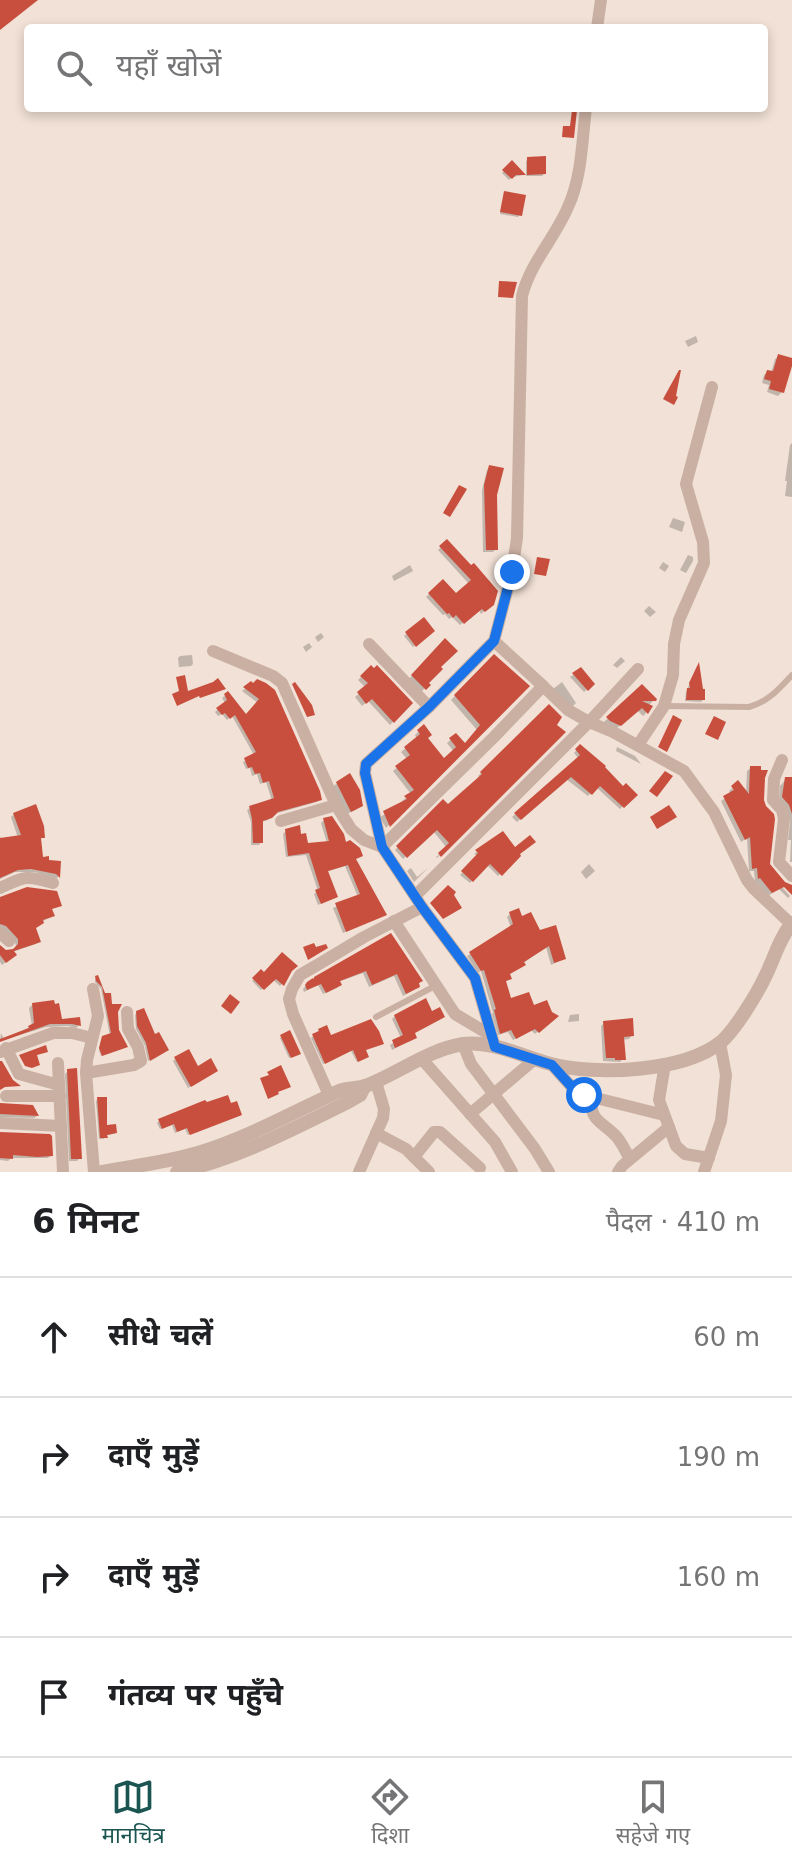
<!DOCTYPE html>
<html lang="hi">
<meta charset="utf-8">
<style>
:root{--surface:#fff;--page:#f6f6f6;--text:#202124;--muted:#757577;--line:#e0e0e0;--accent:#1a5552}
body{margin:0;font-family:"DejaVu Sans","Noto Sans Devanagari",sans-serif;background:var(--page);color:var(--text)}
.stop{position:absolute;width:24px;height:24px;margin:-18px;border:6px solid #1a73e8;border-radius:50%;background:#fff}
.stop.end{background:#1a73e8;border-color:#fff;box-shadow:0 2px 8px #0008}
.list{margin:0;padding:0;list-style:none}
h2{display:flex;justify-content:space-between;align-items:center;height:104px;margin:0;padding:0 32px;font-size:34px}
h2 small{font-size:26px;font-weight:400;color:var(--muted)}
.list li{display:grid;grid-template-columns:52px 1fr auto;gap:24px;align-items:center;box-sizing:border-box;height:120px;padding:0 32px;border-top:2px solid var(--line)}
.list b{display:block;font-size:30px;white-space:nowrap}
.list em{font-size:26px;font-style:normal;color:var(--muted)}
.icon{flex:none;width:44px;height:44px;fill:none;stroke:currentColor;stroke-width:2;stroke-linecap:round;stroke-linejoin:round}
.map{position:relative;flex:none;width:792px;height:1172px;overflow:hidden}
.search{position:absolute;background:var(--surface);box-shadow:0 4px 12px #0003;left:24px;right:24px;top:24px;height:88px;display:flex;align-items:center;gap:20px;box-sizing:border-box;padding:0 28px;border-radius:8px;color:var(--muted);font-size:30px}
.sheet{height:584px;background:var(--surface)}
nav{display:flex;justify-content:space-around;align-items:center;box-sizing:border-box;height:112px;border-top:2px solid var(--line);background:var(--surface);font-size:22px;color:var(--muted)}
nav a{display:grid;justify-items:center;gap:4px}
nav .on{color:var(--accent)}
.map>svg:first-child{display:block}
</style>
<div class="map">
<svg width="792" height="1172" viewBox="0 0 792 1172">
<rect width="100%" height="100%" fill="#f1e1d6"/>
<g fill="#0003">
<polygon points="528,159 544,174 542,176 526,176 526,161"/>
<polygon points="512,163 524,175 512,177 509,180 502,173"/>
<polygon points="505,194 520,215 518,217 500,214"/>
<polygon points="696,336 698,342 688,347 685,341"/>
<polygon points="779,356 782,392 778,396 767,392 769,385 762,383 764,375 767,372 771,373 775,359"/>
<polygon points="792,443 792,497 785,496 787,481 785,481 790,445"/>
<polygon points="490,467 495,494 496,549 493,552 483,552 482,490 487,470"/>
<polygon points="673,518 685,522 682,532 669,527"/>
<polygon points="446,542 492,604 481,614 479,610 460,625 452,617 449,619 445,614 443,615 426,597 443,581 456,595 469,584 438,550"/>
<polygon points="688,555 693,557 693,561 686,573 680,570"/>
<polygon points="663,562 669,566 665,572 659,568"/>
<polygon points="410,565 413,571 394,581 392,576"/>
<polygon points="649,606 656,612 650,617 644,611"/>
<polygon points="424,620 433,631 413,647 404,636"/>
<polygon points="321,633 324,637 318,642 315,637"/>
<polygon points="445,641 426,683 428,685 421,692 409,679"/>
<polygon points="309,643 312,647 306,652 303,647"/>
<polygon points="192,655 193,664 191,666 179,667 178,658 180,656"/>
<polygon points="494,656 527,686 386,828 380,817 403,803 402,801 411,794 393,771 407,759 401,752 417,739 415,735 423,727 426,738 443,761 454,752 447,743 456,735 464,746 477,730 451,700"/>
<polygon points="621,657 625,661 617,668 613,665"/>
<polygon points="697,666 703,700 701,702 685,701 686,692"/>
<polygon points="371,668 410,703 390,725 368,701 362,706 355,697 366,688 358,680"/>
<polygon points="581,670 593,684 584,692 570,677"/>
<polygon points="562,682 576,703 573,706 570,706 553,689"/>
<polygon points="251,684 320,799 317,802 274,814 268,820 261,822 261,842 259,845 251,845 251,822 247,810 250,808 272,801 266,782 260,784 257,774 252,776 250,768 246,769 243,762 254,755 232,716 227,720 222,714 218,716 215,712 225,703 222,698 227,694 245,716 258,703 242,691"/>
<polygon points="642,686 654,700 648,706 650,707 646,713 643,716 637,710 616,729 607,724 604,722"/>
<polygon points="549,707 555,725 563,732 437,858 436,857 447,848 433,831 403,859 395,850 443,802 448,807 480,778 478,776"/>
<polygon points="580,746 622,789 635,795 620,809 596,787 588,796 566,779 517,822 512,817 579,759 574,753"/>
<polygon points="617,747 635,756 641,764 616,751"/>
<polygon points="751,768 762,800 768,865 784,884 792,886 792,892 787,887 782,887 790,896 788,898 779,889 768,896 755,881 754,871 749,871 747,838 741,842 721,801 732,794 729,791 738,783 746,794 747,771"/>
<polygon points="786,779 792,779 792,862 790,862 791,840 788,840 790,822 788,811 779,801 780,786"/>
<polygon points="337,783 357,809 347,814 333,787"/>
<polygon points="14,814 43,837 39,840 41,859 48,862 59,863 58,877 56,879 35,872 15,872 0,879 0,836 1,839 18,838 11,817"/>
<polygon points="324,820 354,860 384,915 343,933 333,908 358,897 345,866 326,872 336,896 318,905 314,894 318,891 306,855 286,857 283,834 286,831 300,836 306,845 327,843 321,823"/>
<polygon points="503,833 518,856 498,876 487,865 470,883 460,875 478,856 474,854"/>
<polygon points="589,864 595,871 586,879 581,872"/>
<polygon points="411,868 417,877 428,868 414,882 407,871"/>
<polygon points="0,899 60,905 50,910 52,916 49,918 41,922 34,929 39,941 36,944 12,952 15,955 2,965 0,962 0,947 6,952 14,950 16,946 13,937 0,927"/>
<polygon points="510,914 521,918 539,932 564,959 551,965 546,947 508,974 510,978 504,982 510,1001 555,1016 535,1034 531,1030 513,1040 508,1032 498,1035 492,1014 493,1013 481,971 478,973 467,956 511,928 507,917"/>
<polygon points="391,936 417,984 415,989 403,996 394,976 369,987 363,973 338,982 340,985 337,988 323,994 318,985 304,992 303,989 308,983"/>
<polygon points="282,954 282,984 280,986 272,979 261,990 252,981 261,972 264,975"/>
<polygon points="97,977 110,1006 116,1011 117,1030 124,1048 101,1056 99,1050 101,1040 110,1036 101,989 95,982 95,979"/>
<polygon points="32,1005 60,1021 79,1025 76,1028 68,1026 46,1027 0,1041 1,1033 4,1039 32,1026 29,1008"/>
<polygon points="137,1013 164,1052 148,1061 145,1046 136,1029 135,1015"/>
<polygon points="579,1014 579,1021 568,1022 570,1015"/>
<polygon points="395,1016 415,1038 392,1050 390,1045 401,1038 392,1019"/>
<polygon points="604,1023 632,1035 629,1039 622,1040 623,1059 620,1062 603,1061 601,1026"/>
<polygon points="319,1030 330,1037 364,1051 365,1058 357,1062 351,1051 323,1064 311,1038"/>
<polygon points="281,1037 297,1055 289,1058 280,1038"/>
<polygon points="175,1059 197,1069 214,1072 188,1088 173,1061"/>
<polygon points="68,1071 80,1158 77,1161 69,1161 65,1074"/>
<polygon points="98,1099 105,1127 115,1133 105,1136 104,1139 99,1139 96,1101"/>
<polygon points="0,1105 37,1116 34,1118 0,1117"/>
<polygon points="237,1116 188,1135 185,1129 175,1133 172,1125 160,1129 157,1123 159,1121"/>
<polygon points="0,1134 51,1155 48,1158 11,1158 8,1161 0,1160"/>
</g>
<g fill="#c84f3d">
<polygon points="0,0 38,0 0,30"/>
<polygon points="572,110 577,110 574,138 562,137 563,126 570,126"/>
<polygon points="546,156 546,174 527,175 527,157"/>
<polygon points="512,160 526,175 516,175 512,179 502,170"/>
<polygon points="504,191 526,195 522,216 500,212"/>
<polygon points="499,281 517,282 513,298 498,297"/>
<polygon points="778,354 792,358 792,366 784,393 769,389 771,381 764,379 767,370 773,371"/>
<polygon points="679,370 681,370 676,396 678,397 674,405 663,399"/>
<polygon points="489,465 504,468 497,495 498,550 486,550 484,485"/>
<polygon points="459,485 467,489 450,517 443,513"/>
<polygon points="447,539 471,565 474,563 498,591 494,605 485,612 482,609 464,624 456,615 453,618 449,613 447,614 428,593 443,579 456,593 471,580 439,546"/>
<polygon points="537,557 550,559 546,576 534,574"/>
<polygon points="424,617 435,631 416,647 405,632"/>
<polygon points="445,638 458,651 441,667 443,669 429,683 431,685 426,690 411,675"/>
<polygon points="494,654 530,686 390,827 383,811 407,799 404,796 414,790 395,766 410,755 404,747 420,734 417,730 424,724 432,735 428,738 444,758 456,747 449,738 456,733 465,743 480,725 454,695"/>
<polygon points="699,662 703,689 705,689 705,700 686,700 687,688 690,688 689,683"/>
<polygon points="371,665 374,668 377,665 413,703 394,723 372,699 366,704 357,692 368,683 360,676"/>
<polygon points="581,667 595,684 588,691 572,673"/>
<polygon points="185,675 188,691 213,682 218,678 226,689 200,698 199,696 177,706 172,694 179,691 176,677"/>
<polygon points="257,679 266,683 275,690 320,791 322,800 278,812 272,818 263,821 263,843 253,843 252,819 249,806 274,798 269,781 263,783 260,773 255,774 252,767 248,768 244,758 256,752 235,715 230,719 225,713 222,715 216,708 227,700 224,694 228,691 246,714 259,699 243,687 251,681 253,683"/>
<polygon points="295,682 312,705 315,715 307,717 292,684"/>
<polygon points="642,684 657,699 656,701 642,701 653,706 648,714 642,708 621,726 610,721 606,717"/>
<polygon points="549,704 562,717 557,725 566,732 441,857 438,853 449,843 437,830 407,858 396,846 443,799 448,804 482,774 480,772"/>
<polygon points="673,715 682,720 667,752 658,747"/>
<polygon points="714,716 726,722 718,740 705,734"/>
<polygon points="580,744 606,766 605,767 623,786 626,783 638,795 624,808 600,786 592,795 571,777 521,820 514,813 580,755 575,749"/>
<polygon points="750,766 761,766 761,770 768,770 765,778 764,800 766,806 774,814 775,819 770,864 785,882 792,885 792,895 784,887 772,893 760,878 758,879 757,868 752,869 750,837 745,840 723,796 734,790 731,786 738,780 749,794"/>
<polygon points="665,771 673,776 657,797 649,791"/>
<polygon points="350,773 360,790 363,806 351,812 336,782"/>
<polygon points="785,777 792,777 792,814 789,805 782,797"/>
<polygon points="36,804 44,826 45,838 41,838 43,857 49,856 49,860 61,861 60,878 56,874 31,869 18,870 0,878 0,838 21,835 13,813"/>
<polygon points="669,805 677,817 657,829 650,817"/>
<polygon points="332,816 344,834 346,842 350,840 360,848 363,856 356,859 387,915 346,932 335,903 360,894 348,865 328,871 338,897 321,904 315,890 320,888 309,853 288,856 285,829 300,825 301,834 306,833 308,843 329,841 323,818"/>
<polygon points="503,831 515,847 530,835 536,842 520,854 521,856 502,876 490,864 473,882 461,871 478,853 475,850"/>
<polygon points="448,885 456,892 454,895 462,908 443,919 430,903"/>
<polygon points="27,887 57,891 62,906 52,909 55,916 43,920 44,923 36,928 41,942 14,951 17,955 6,963 0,955 0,945 6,950 13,949 18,944 18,939 6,926 0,924 0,897"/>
<polygon points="519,908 522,916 531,912 540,930 556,925 566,959 554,963 549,946 524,962 526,965 510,974 512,979 506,981 511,998 529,992 534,1005 547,1000 552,1012 559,1016 539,1033 535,1029 516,1039 511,1030 500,1034 494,1010 496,1009 484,970 481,971 469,952 513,924 509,912"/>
<polygon points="391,933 423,981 419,983 420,987 406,994 397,974 372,985 366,971 340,981 342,985 326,993 321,984 307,990 305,985 307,982 313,978 314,979 314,977"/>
<polygon points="314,943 316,947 326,944 328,948 308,960 303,947"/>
<polygon points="282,952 298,966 292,971 284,986 276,979 264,990 252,978 261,969 264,972"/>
<polygon points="98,975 105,993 111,993 112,1004 122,1004 118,1012 119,1030 128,1047 102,1056 99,1048 102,1036 111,1033 102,987 96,981 95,976"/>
<polygon points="230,994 240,1002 231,1014 221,1006"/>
<polygon points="426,998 432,1011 440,1007 445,1017 415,1033 417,1038 395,1048 392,1040 403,1035 394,1015"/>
<polygon points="54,1000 55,1004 59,1003 62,1019 80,1017 81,1026 72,1024 50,1024 0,1042 0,1039 29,1028 28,1026 34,1023 32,1003"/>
<polygon points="144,1008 155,1034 159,1032 169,1050 150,1061 146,1043 137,1026 136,1011"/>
<polygon points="633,1018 634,1036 624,1037 626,1060 615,1060 615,1058 606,1058 603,1021"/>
<polygon points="371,1019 379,1031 384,1044 366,1050 369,1057 358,1062 353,1050 325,1064 312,1034 319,1031 318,1029 327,1025 331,1035"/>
<polygon points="290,1030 301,1054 291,1058 280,1035"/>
<polygon points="46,1045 48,1052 37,1055 40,1065 32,1068 25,1066 19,1055"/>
<polygon points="189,1049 198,1066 211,1058 218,1071 191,1087 174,1057"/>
<polygon points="0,1061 2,1061 13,1080 21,1086 5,1087 0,1090"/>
<polygon points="281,1065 291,1087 278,1092 279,1094 268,1099 260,1078 269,1075 267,1072"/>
<polygon points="77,1068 82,1159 71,1159 67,1069"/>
<polygon points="228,1095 231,1103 237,1101 242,1115 190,1135 187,1128 177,1132 174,1124 162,1129 158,1119 205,1100 207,1102"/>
<polygon points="97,1097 107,1097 107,1125 116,1124 117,1133 107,1135 108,1138 100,1138"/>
<polygon points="0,1103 33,1105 39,1116 0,1114"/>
<polygon points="0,1132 50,1134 52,1136 53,1156 37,1157 13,1155 13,1159 0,1158"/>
</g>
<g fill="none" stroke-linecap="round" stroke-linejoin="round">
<g stroke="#c9b0a2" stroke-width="6">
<path d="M664,706L749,707C768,702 779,689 792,675"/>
<polyline points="376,1017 435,986"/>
</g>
<g stroke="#c9b0a2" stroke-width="12">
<polyline points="597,28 601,0"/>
<polyline points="494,641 429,707 366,764 365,773 382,847 422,907 475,978 495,1047"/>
<polyline points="369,644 429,707"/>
<polyline points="213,651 273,676 282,683 336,805 351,829 364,840 382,847"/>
<path d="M543,686L494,641L512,572L517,538L522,296C530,263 555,238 568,207C582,177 582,140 586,108"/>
<polyline points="638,745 664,706 673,675 674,644 679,620 704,563 703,542 686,484 712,387"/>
<polyline points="782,760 774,779 773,800 782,810 784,819 779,862 792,876"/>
<polyline points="281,821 336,805"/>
<polyline points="382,847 494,737 543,686 568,710 589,722 613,732 684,771 714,812 747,880 754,889 792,925"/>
<path d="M0,888C25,876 27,875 53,883"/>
<polyline points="415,896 589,722 638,669"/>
<polyline points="394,921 455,1014 492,1036"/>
<polyline points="0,933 9,941"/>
<polyline points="463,1044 471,1064 535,1149 549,1172"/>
<polyline points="6,1048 19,1074 59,1085"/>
<polyline points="0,1052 53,1033 72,1033 92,1038"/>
<polyline points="421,1058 495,1142 512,1172"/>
<polyline points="58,1063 63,1172"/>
<polyline points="665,1064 659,1100 676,1146 685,1154 709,1158"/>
<polyline points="552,1065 570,1085 584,1095 664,1115"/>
<polyline points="86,1073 87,1060 98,1016 93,989"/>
<polyline points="329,1095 293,1014 289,999 292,989 300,975 319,964 364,937 422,907"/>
<polyline points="6,1096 60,1096"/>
<path d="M592,1097C589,1121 601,1121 615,1135C622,1142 625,1151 630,1159"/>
<polyline points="470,1114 535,1059"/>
<polyline points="0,1123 61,1126"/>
<polyline points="376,1133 406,1149 429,1172"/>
<polyline points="414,1157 434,1132 440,1132 480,1168"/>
<polyline points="94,1172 86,1073 134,1065 141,1061 138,1047 128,1029 127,1012"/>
<polyline points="359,1172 383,1118 384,1109 376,1082"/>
<polyline points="618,1172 622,1166 669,1127"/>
<polyline points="704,1172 721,1121 726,1075 720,1043"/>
</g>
<g stroke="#c9b0a2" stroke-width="14">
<path d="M102,1172C134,1166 167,1162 198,1153C247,1138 292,1113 339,1091C348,1088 359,1089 368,1085C400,1072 428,1050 463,1044C492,1040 523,1057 551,1064C595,1076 684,1072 721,1042C735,1030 757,994 765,977C774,959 779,939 792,923"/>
<path d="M177,1172C237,1159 293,1129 348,1102L360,1095L364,1087"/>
</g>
</g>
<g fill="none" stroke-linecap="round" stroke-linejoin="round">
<polyline stroke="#1a73e8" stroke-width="10" points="512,572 494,641 429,707 366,764 365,773 382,847 422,907 475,978 495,1047 552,1065 570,1085 584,1095"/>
</g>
</svg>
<div class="stop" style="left:584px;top:1095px"></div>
<div class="stop end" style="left:512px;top:572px"></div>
<div class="search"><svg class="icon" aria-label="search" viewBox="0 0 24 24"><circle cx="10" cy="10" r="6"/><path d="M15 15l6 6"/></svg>यहाँ खोजें</div>
</div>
<section class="sheet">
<h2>6 मिनट<small>पैदल · 410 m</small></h2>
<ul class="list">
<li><svg class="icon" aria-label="ahead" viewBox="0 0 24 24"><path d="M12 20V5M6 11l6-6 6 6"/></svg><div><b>सीधे चलें</b></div><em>60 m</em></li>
<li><svg class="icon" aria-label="right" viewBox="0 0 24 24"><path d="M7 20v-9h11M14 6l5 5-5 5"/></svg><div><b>दाएँ मुड़ें</b></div><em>190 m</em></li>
<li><svg class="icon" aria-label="right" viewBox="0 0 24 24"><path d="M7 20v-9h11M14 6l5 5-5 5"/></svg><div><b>दाएँ मुड़ें</b></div><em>160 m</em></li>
<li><svg class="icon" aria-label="arrive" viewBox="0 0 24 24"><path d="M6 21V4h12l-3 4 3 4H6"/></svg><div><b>गंतव्य पर पहुँचे</b></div></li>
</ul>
</section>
<nav>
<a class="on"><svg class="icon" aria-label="map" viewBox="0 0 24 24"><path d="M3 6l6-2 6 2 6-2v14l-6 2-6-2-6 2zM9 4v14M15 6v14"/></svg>मानचित्र</a>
<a><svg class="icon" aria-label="directions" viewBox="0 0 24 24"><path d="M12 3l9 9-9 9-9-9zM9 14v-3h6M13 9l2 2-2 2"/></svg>दिशा</a>
<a><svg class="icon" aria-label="saved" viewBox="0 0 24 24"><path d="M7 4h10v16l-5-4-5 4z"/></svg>सहेजे गए</a>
</nav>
